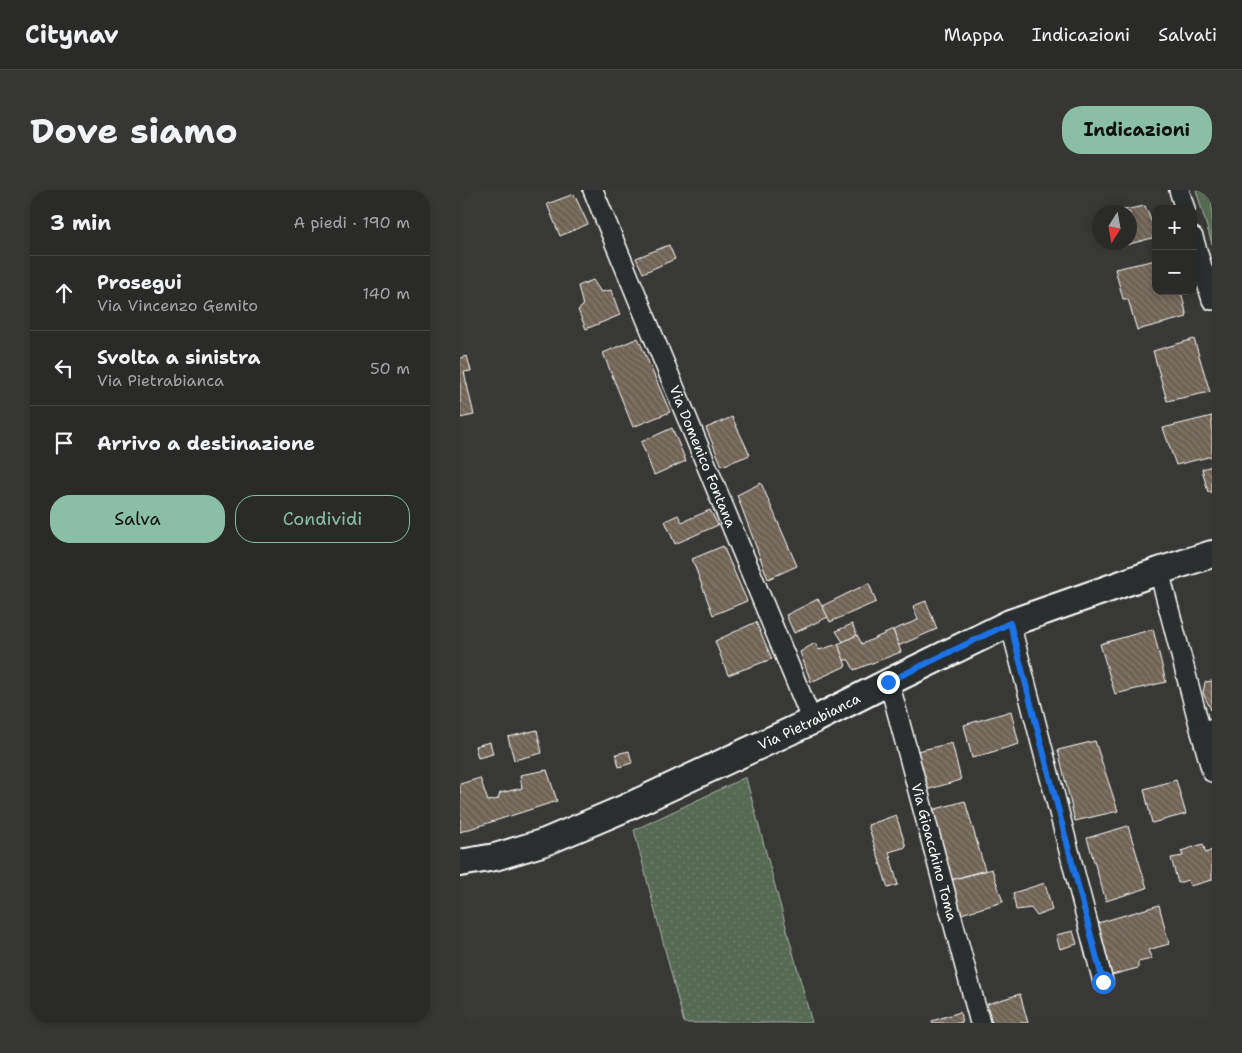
<!DOCTYPE html>
<html lang="it">
<meta charset="utf-8">
<style>
:root{--surface:#2a2a28;--page:#363634;--text:#f1f3f6;--muted:#a5a7a8;--line:#464645;--accent:#8abfa5}
body{margin:0;font-family:"Shantell Sans",sans-serif;background:var(--page);color:var(--text)}
.controls{position:absolute;right:15px;top:15px;display:grid;overflow:hidden;border-radius:10px;box-shadow:0 2px 8px #0003}
.controls button{width:45px;height:45px;display:grid;place-items:center;padding:0;border:0;border-bottom:1px solid var(--line);background:var(--surface);color:var(--text);font:25px sans-serif}
.compass{position:absolute;left:632px;top:15px;width:45px;height:45px;border-radius:50%;background:var(--surface);box-shadow:0 2px 8px #0003;rotate:191deg}
.stop{position:absolute;width:15px;height:15px;margin:-11px;border:4px solid #1a73e8;border-radius:50%;background:#fff}
.stop.end{background:#1a73e8;border-color:#fff;box-shadow:0 1px 5px #0008}
.list{margin:0;padding:0;list-style:none}
h2{display:flex;justify-content:space-between;align-items:center;height:65px;margin:0;padding:0 20px;font-size:21px}
h2 small{font-size:16px;font-weight:400;color:var(--muted)}
.list li{display:grid;grid-template-columns:32px 1fr auto;gap:15px;align-items:center;box-sizing:border-box;height:75px;padding:0 20px;border-top:1px solid var(--line)}
.list b{display:block;font-size:19px;white-space:nowrap}
.list p{margin:0;font-size:16px;white-space:nowrap;color:var(--muted)}
.list em{font-size:16px;font-style:normal;color:var(--muted)}
.actions{display:flex;gap:10px;padding:15px 20px}
.actions a{flex:1;padding:11px 0;border:1px solid var(--accent);border-radius:20px;text-align:center;font-size:18px;color:var(--accent)}
.actions .main{background:var(--accent);color:#111}
.icon{flex:none;width:28px;height:28px;fill:none;stroke:currentColor;stroke-width:2;stroke-linecap:round;stroke-linejoin:round}
.map{position:relative;flex:none;width:752px;height:833px;overflow:hidden;border-radius:20px}
header{display:flex;align-items:center;gap:30px;box-sizing:border-box;height:70px;padding:0 25px;background:var(--surface);border-bottom:1px solid var(--line)}
header strong{font-size:24px}
nav{display:flex;gap:28px;margin-inline-start:auto;font-size:18px}
.intro{display:flex;align-items:center;justify-content:space-between;box-sizing:border-box;height:120px;padding:0 30px}
h1{margin:0;font-size:35px}
.button{padding:12px 22px;border-radius:20px;background:var(--accent);color:#111;font-size:18px;font-weight:700}
main{display:flex;gap:30px;padding:0 30px}
aside{flex:1;background:var(--surface);border-radius:20px;box-shadow:0 2px 8px #0003}
.map>svg:first-child{display:block}
</style>
<header>
<strong>Citynav</strong>
<nav><a>Mappa</a><a>Indicazioni</a><a>Salvati</a></nav>
</header>
<div class="intro"><h1>Dove siamo</h1><a class="button">Indicazioni</a></div>
<main>
<aside>
<h2>3 min<small>A piedi · 190 m</small></h2>
<ul class="list">
<li><svg class="icon" aria-label="ahead" viewBox="0 0 24 24"><path d="M12 20V5M6 11l6-6 6 6"/></svg><div><b>Prosegui</b><p>Via Vincenzo Gemito</p></div><em>140 m</em></li>
<li><svg class="icon" aria-label="left" viewBox="0 0 24 24"><path d="M17 20v-9H6M10 6l-5 5 5 5"/></svg><div><b>Svolta a sinistra</b><p>Via Pietrabianca</p></div><em>50 m</em></li>
<li><svg class="icon" aria-label="arrive" viewBox="0 0 24 24"><path d="M6 21V4h12l-3 4 3 4H6"/></svg><div><b>Arrivo a destinazione</b></div></li>
</ul>
<div class="actions"><a class="main">Salva</a><a>Condividi</a></div>
</aside>
<div class="map">
<svg width="752" height="833" viewBox="0 0 752 833">
<defs>
<pattern id="grass-dots" width="8" height="8" patternUnits="userSpaceOnUse" patternTransform="scale(1.25)"><rect width="8" height="8" fill="#566953"/><path d="M2 2h.1M6 6h.1" fill="none" stroke="#6f806d" stroke-width="1.8" stroke-linecap="round"/></pattern>
<pattern id="building-back-hatch" width="6" height="6" patternUnits="userSpaceOnUse" patternTransform="scale(1.25)"><rect width="6" height="6" fill="#6f6455"/><path d="M-1 5l2 2M0 0l6 6M5-1l2 2" fill="none" stroke="#857b6e"/></pattern>
</defs>
<rect width="100%" height="100%" fill="#383836"/>
<filter id="ink" filterUnits="userSpaceOnUse"><feTurbulence type="fractalNoise" baseFrequency=".02" numOctaves="2"/><feDisplacementMap in="SourceGraphic" scale="10" xChannelSelector="R" yChannelSelector="G"/><feConvolveMatrix kernelMatrix="1 2 1 2 8 2 1 2 1" color-interpolation-filters="sRGB"/></filter>
<g filter="url(#ink)">
<polygon fill="url(#grass-dots)" stroke="#aab4a9" points="286,587 286,588 352,833 224,833 174,640"/>
<polygon fill="#566953" stroke="#aab4a9" points="736,0 752,0 752,54"/>
<g fill="url(#building-back-hatch)" stroke="#fff">
<polygon points="114,4 128,34 100,46 87,14"/>
<polygon points="685,16 696,42 696,47 662,56 661,52 670,52 670,22 653,22"/>
<polygon points="209,55 215,69 183,83 176,68"/>
<polygon points="696,70 696,101 721,101 727,127 677,140 668,109 663,109 655,79"/>
<polygon points="133,90 141,102 151,100 160,125 126,139 118,120 123,116 118,96"/>
<polygon points="178,148 210,222 173,237 143,163"/>
<polygon points="734,149 750,202 707,211 693,161"/>
<polygon points="7,166 11,181 4,182 14,225 0,228 0,168"/>
<polygon points="752,226 752,266 716,275 703,238"/>
<polygon points="272,227 290,265 262,276 246,238"/>
<polygon points="212,238 226,271 194,285 181,252"/>
<polygon points="752,276 752,302 748,302 742,279"/>
<polygon points="301,293 337,376 308,389 277,305"/>
<polygon points="250,320 258,335 215,354 205,331 218,325 222,332"/>
<polygon points="263,356 287,411 253,425 232,369"/>
<polygon points="409,393 416,412 370,432 362,416"/>
<polygon points="358,409 368,427 334,443 326,425"/>
<polygon points="466,411 477,439 438,456 433,440 458,430 453,416"/>
<polygon points="296,432 312,469 268,485 255,451"/>
<polygon points="392,434 397,445 383,452 376,441"/>
<polygon points="693,439 706,492 655,504 640,454"/>
<polygon points="433,440 441,462 394,480 389,470 383,470 378,454 397,445 402,454"/>
<polygon points="355,453 359,460 378,454 386,476 351,492 340,462"/>
<polygon points="752,491 752,520 751,520 743,503 745,492"/>
<polygon points="551,521 559,554 512,568 504,535"/>
<polygon points="77,540 82,563 54,570 48,547"/>
<polygon points="635,551 658,621 615,631 598,560"/>
<polygon points="30,552 33,564 18,568 15,556"/>
<polygon points="492,553 501,590 466,600 457,561"/>
<polygon points="169,561 172,573 159,577 156,564"/>
<polygon points="87,580 97,611 0,642 0,594 20,588 28,611 38,609 40,603 62,598 60,585"/>
<polygon points="716,590 726,624 692,633 684,599"/>
<polygon points="505,611 525,680 491,690 472,620"/>
<polygon points="436,625 446,657 429,662 438,695 428,698 408,635"/>
<polygon points="668,636 687,698 646,711 627,648"/>
<polygon points="743,654 746,663 752,660 752,690 730,696 728,690 718,693 711,668 723,666 721,661"/>
<polygon points="532,679 543,712 501,724 491,690"/>
<polygon points="585,693 592,720 577,726 571,718 556,720 553,703"/>
<polygon points="699,715 709,754 688,760 692,769 678,772 678,778 652,785 638,733"/>
<polygon points="613,741 617,754 600,759 596,745"/>
<polygon points="560,804 568,833 532,833 527,814"/>
<polygon points="500,822 502,833 472,833 472,831"/>
</g>
<g fill="none" stroke-linecap="round" stroke-linejoin="round">
<defs>
<g id="street">
<path id="s1" d="M133,0L352,531"/>
<polyline points="719,0 725,19"/>
<polyline points="733,47 752,110"/>
<polyline points="699,381 741,542 752,539"/>
<polyline points="550,433 643,792"/>
<path id="s2" d="M429,492L520,833"/>
<polyline points="741,542 752,582"/>
</g>
<g id="secondary">
<path id="s3" d="M0,673L35,667L85,652L163,619L352,531L429,492L550,433L699,381L752,364"/>
</g>
</defs>
<use href="#street" stroke="#fff" stroke-width="22"/>
<use href="#secondary" stroke="#fff" stroke-width="30"/>
<use href="#street" stroke="#2a2d2e" stroke-width="19"/>
<use href="#secondary" stroke="#2a2d2e" stroke-width="26"/>
</g>
</g>
<g fill="none" stroke-linecap="round" stroke-linejoin="round" filter="url(#ink)">
<polyline stroke="#1a73e8" stroke-width="6" points="428,492 550,433 643,792"/>
</g>
<g text-anchor="middle" stroke-width="4" stroke-linejoin="round" paint-order="stroke">
<g font-size="14" fill="#fff" stroke="#2a2d2e">
<text dy="5" stroke="none"><textPath href="#s1" startOffset="288">Via Domenico Fontana</textPath></text>
<text dy="5" stroke="none"><textPath href="#s3" startOffset="378">Via Pietrabianca</textPath></text>
<text dy="5" stroke="none"><textPath href="#s2" startOffset="176">Via Gioacchino Toma</textPath></text>
</g>
</g>
</svg>
<div class="controls">
<button>+</button>
<button>−</button>
</div>
<svg class="compass" viewBox="-18 -18 36 36"><path d="M0-13l5 13h-10z" fill="#e53935"/><path d="M0 13l5-13h-10z" fill="#a5a7a8"/></svg>
<div class="stop" style="left:643px;top:792px"></div>
<div class="stop end" style="left:428px;top:492px"></div>
</div>
</main>
